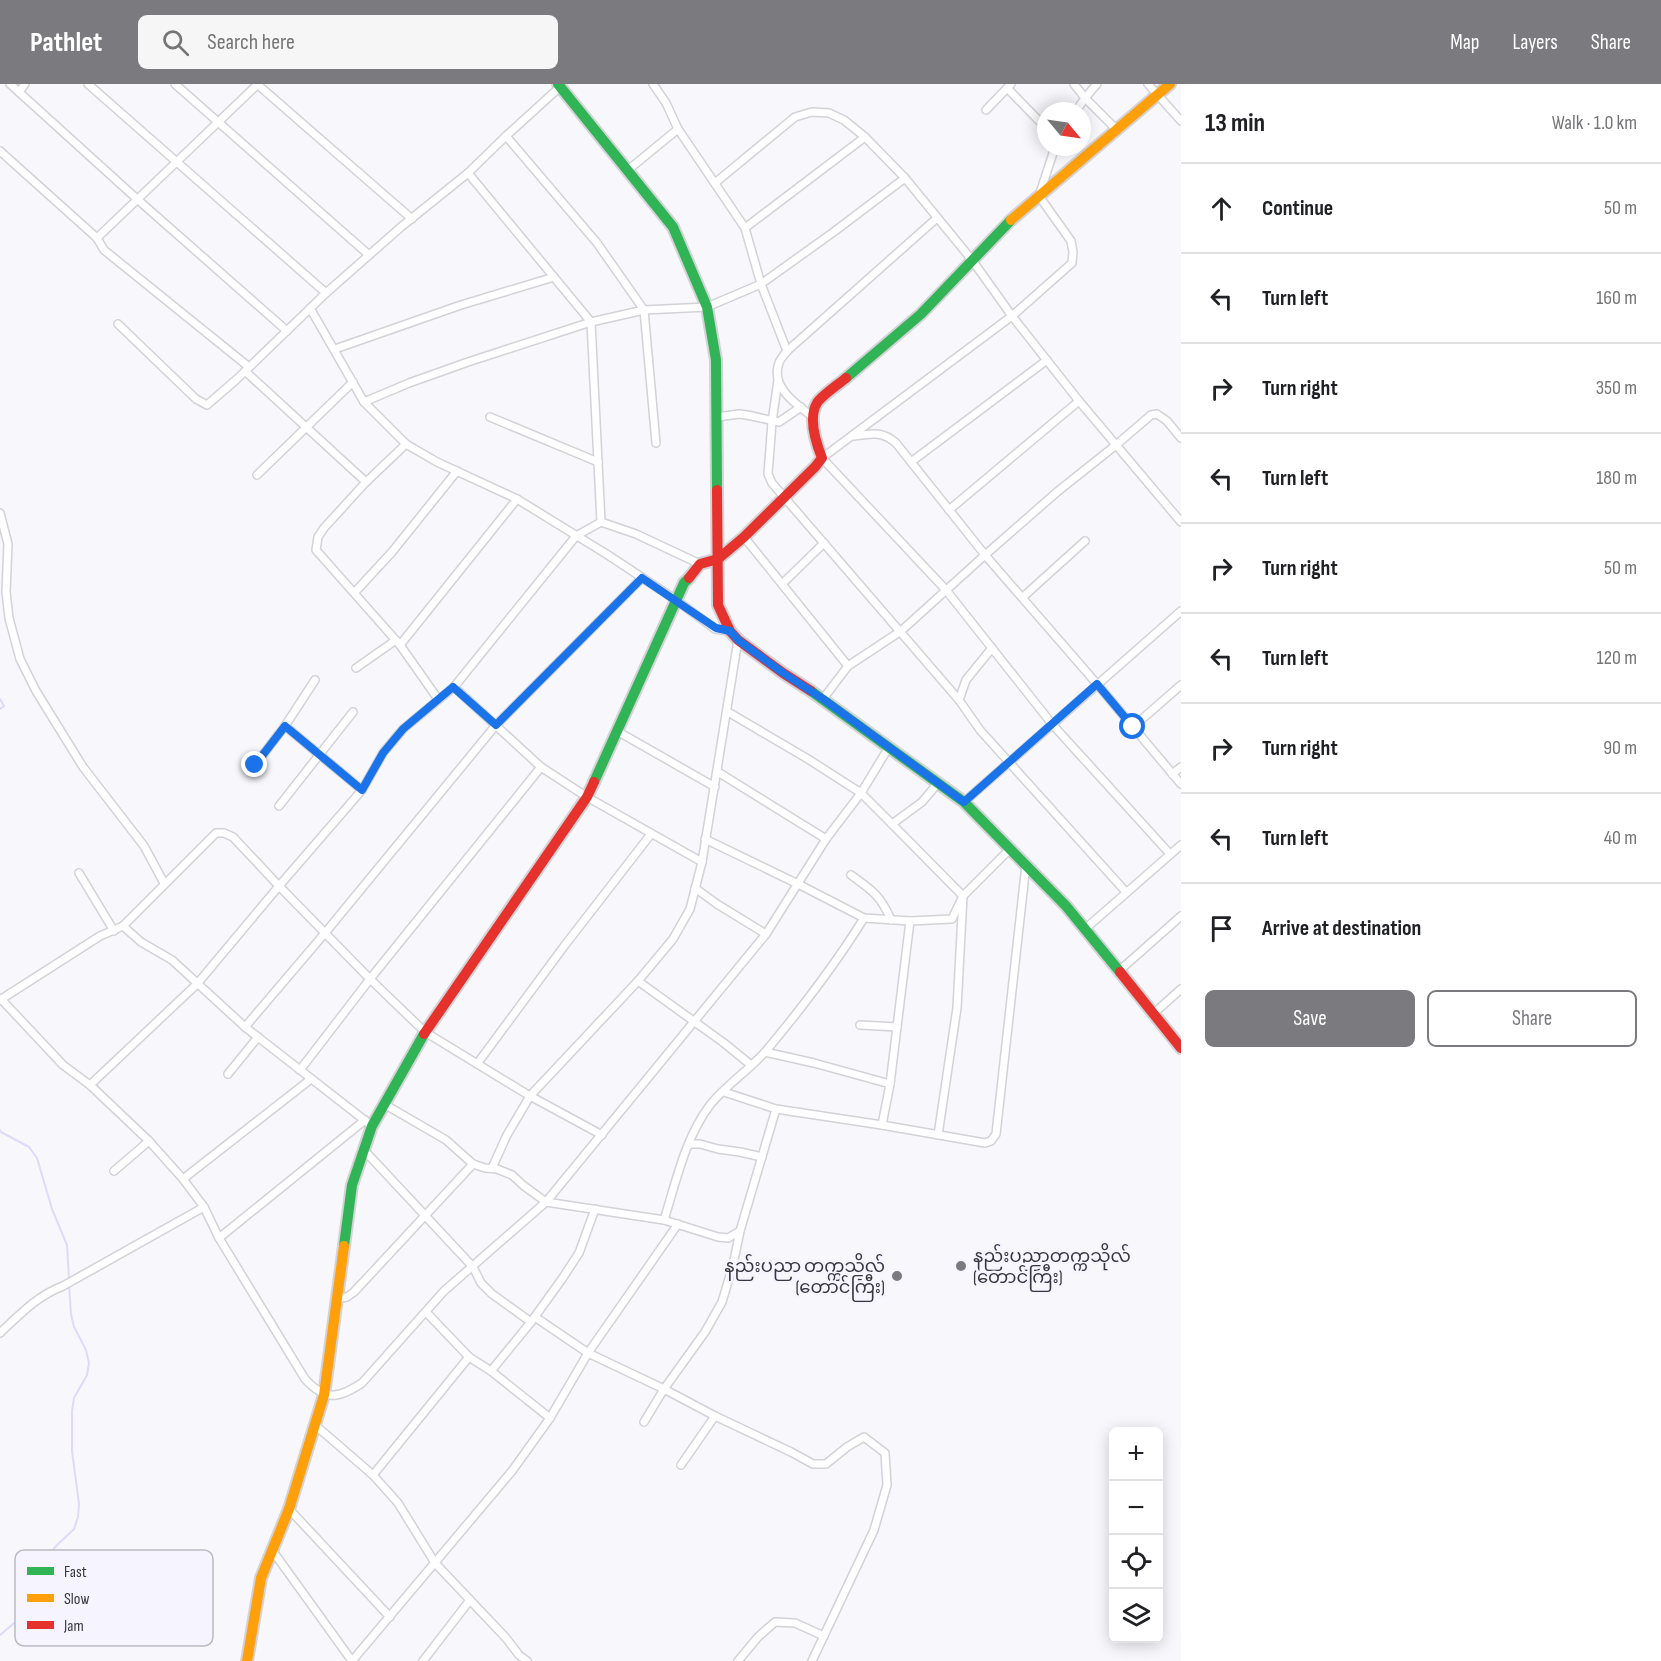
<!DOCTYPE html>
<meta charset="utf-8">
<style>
:root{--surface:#fff;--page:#f6f6f6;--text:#202124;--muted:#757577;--line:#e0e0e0;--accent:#7a7a7f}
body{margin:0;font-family:"Sofia Sans Condensed","Noto Sans Myanmar",sans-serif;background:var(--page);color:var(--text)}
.controls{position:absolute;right:18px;bottom:18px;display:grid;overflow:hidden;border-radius:9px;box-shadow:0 3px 15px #0003}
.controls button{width:54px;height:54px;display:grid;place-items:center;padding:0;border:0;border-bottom:2px solid var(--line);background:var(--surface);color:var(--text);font:30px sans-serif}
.compass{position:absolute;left:1037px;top:18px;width:54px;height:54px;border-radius:50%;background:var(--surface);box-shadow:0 3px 15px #0003;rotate:119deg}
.stop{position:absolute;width:18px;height:18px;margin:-14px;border:4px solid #1a73e8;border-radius:50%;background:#fff}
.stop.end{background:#1a73e8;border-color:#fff;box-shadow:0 2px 6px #0008}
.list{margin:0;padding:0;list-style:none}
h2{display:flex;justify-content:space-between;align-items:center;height:78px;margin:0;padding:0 24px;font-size:26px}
h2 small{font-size:20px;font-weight:400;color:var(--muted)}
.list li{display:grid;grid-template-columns:39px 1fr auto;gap:18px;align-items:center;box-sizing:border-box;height:90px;padding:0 24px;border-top:2px solid var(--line)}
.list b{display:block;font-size:22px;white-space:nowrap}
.list em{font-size:20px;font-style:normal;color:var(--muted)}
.actions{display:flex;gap:12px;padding:18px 24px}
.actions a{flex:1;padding:14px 0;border:2px solid var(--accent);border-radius:9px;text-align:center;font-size:21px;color:var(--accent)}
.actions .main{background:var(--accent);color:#fff}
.icon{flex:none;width:33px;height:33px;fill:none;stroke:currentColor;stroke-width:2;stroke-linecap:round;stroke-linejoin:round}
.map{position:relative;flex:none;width:1181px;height:1577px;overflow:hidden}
header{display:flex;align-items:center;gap:36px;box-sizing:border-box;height:84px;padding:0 30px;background:var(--accent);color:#fff}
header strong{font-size:28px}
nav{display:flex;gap:33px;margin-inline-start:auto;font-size:21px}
.search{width:420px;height:54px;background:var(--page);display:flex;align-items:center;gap:15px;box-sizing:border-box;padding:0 21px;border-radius:9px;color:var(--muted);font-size:22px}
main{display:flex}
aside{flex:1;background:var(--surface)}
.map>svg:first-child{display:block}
</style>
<header>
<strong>Pathlet</strong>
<div class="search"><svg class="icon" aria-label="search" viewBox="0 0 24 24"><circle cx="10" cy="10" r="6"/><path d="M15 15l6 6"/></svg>Search here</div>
<nav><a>Map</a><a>Layers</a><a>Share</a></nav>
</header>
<main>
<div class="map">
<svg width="1181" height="1577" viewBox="0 0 1181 1577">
<rect width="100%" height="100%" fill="#f7f7fc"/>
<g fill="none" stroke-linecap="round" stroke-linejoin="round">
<g stroke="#dedafb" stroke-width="2">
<polyline points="0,615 4,622 0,625"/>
<polyline points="0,1046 1,1048 29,1063 37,1074 52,1125 67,1161 69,1195"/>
<polyline points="0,1551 19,1535 48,1475 55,1463 74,1445 78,1433 79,1420 72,1367 72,1327 74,1314 87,1291 89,1279 86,1266 74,1243 71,1230 69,1201"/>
</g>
<defs>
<g id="street">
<polyline points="10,0 137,115 287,247"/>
<polyline points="88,0 326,209"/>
<polyline points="175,0 369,171"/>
<polyline points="257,0 412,135"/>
<polyline points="653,0 666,19 678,45 745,144 761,200 787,267"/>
<polyline points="1074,0 1085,14 1117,46"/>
<polyline points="1148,0 1181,37"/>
<polyline points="1007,4 1046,44"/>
<polyline points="19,8 25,0"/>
<polyline points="986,26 1011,0"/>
<polyline points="1076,27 1085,14 1097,0"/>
<polyline points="506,52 597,159 644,226 656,359"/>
<polyline points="1055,63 1039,112 1071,157 1073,168 1072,179 1012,232 822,374 946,506 1052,640 1170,770"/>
<polyline points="0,67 97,154 104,166 249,283"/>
<polyline points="628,86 678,45"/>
<polyline points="468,89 591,238 601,438 636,450 700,480"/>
<polyline points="715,99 795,33 812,28 829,29 844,36 865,53 905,94 972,176 1012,232 1079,317 1181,438"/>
<polyline points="745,144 865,53"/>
<polyline points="97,154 258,0"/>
<polyline points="310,224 364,318 406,360 437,378 517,415 608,471 676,516 715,545 730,547"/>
<polyline points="118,240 196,315 207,321 237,295 326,209 401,143 468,89 506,52 561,2"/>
<polyline points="335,265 461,221 554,193"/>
<polyline points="245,287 366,398"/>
<polyline points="778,296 772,338 768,390 772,399 959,616 980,646 1126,808"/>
<polyline points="364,318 409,299 468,278 591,238 644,226 707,223 761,200 835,147 905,94"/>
<polyline points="490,333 598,378"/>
<polyline points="717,333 739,330 747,331 779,338 801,323"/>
<path d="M813,333C797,321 770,303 779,279C780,275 785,270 787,267L937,134"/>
<path d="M854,352C872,350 881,346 896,359L985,471L1097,600L1181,700"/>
<polyline points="406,360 366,398 324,444 318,453 316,466 400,561 438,615"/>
<polyline points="911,378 1047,276"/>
<polyline points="257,391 353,298"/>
<polyline points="949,426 1079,317"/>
<polyline points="0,429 8,460 6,508 9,534 20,575 36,607 83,683 144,762 164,799"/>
<polyline points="744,453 848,582"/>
<polyline points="782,500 824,459"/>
<polyline points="355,508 392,468 457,387"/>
<polyline points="1023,513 1085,457"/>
<polyline points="400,561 517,415"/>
<polyline points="356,584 396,556"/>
<polyline points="454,603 541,683 587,713 702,778"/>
<polyline points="823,615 848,582 901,547 985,471 1057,408 1116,361 1151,331 1157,330 1167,337 1181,354"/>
<polyline points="959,616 966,596 992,564"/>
<polyline points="728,628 808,675 861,709 892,740"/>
<polyline points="285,642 362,706"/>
<polyline points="1133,643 1181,601"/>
<polyline points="617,647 715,703"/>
<polyline points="255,681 285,642 315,596"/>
<polyline points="718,688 826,755"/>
<polyline points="1172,690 1181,683"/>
<polyline points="964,718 1181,527"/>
<polyline points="279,722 353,628"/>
<polyline points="705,755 798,800 864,834 910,837 952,835 963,812 1010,765"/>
<polyline points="79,789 114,847"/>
<path d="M851,791C872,806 881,812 891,836"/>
<polyline points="695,804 717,820 766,850"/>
<polyline points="123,842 216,749 224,749 233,753 279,802 370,895 425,948 530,1012 602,1051"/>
<polyline points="1085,845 1181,761"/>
<polyline points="1119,887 1181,832"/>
<polyline points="638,897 724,959 751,981"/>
<polyline points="1,915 63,981 90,1001 149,1057 114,1087"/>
<polyline points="0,916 100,852 123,842 141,858 172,876 245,943 372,1042"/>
<polyline points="1153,930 1181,905"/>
<polyline points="860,941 897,943"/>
<polyline points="245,943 325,849 496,641 642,494"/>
<polyline points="765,968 814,979 890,1000"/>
<polyline points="477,980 565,861 651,750"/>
<polyline points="300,986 370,895 541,683"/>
<polyline points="228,990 258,953"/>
<path d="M311,995L183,1095L204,1123L219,1154L305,1295C325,1317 338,1315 362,1299L444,1207L546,1118L766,850L826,755L861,709L889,663"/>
<polyline points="90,1001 197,900 279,802 362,706 383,669 403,645 454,603 576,452 601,438"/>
<polyline points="724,1008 776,1025 882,1041 890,1000 910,837"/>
<polyline points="384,1020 446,1056 473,1080 485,1084 497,1085 512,1091 524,1102 546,1118 664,1136 718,1153 728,1154 740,1147 776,1025"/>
<polyline points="882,1041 985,1059 991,1057 996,1050 1026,781"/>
<polyline points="938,1051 957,924 963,812 892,740 922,718 938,699"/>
<polyline points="149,1057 183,1095"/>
<polyline points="689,1060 700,1060 718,1065 740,1068 762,1073"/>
<polyline points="364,1066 473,1183 481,1199 492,1210 531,1238"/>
<polyline points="492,1084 507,1051 530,1012 638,897 673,855 690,825 702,778 738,556"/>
<path d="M664,1136C676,1098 685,1054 710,1021C725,1002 749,986 766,967C801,925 835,881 864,834"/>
<polyline points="219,1154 365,1036"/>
<polyline points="336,1215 347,1213 354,1208 473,1080"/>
<polyline points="427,1229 469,1273 491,1287 550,1334"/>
<polyline points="535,1233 588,1269 664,1305 715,1332 791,1368 813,1380 826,1380 847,1363 864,1353 885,1369 887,1401 874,1446 812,1577"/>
<path d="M0,1249C20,1230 37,1212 63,1202L204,1123"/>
<polyline points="491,1287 531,1238 562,1195 579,1169 595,1125"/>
<polyline points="644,1338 664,1305 705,1248 722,1218 733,1181 740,1147"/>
<polyline points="315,1341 373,1391 398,1419 435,1479 506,1554 519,1571 527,1577"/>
<polyline points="681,1381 715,1332"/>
<polyline points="373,1391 469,1273"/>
<polyline points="289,1425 390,1533"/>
<polyline points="272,1466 352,1577"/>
<polyline points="352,1577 512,1387 550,1334 588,1269 678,1140"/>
<polyline points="423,1577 470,1516"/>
<polyline points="738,1577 758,1553 775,1538 795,1539 824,1552"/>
</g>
<g id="fast">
<polyline points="558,0 673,143 707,223 716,276 717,406"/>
<polyline points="846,294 921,230 1011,136"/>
<polyline points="811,607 964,718 1066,822 1120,888"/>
<polyline points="594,698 684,499 689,494"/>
<polyline points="344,1162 352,1101 372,1042 424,950"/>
</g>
<g id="slow">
<polyline points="1011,136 1170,0"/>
<polyline points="247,1577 261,1494 289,1425 324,1311 344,1162"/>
</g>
<g id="jam">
<polyline points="717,406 718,521 730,547 738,556 783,589 811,607"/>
<path d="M689,494L700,480L718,475L744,453L815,383L822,374C816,359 808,334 817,319C821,312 839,300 846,294"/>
<polyline points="1120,888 1181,964"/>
<polyline points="424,950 587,713 594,698"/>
</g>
</defs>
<use href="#street" stroke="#d2d2d7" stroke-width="10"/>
<use href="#fast" stroke="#d2d2d7" stroke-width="14"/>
<use href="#slow" stroke="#d2d2d7" stroke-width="14"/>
<use href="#jam" stroke="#d2d2d7" stroke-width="14"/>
<use href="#street" stroke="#fefeff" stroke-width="7"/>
<use href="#fast" stroke="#30b455" stroke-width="10"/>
<use href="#slow" stroke="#ff9f0a" stroke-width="10"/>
<use href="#jam" stroke="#e5322d" stroke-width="10"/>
</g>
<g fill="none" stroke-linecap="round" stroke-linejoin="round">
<polyline stroke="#1a73e8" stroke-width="8" points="255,681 285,642 362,706 383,669 403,645 453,603 496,641 642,494 716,544 730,547 738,556 783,589 823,615 964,718 1097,600 1133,643"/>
</g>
<g fill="#7a7a7f" stroke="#f5f4ff" stroke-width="2">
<circle cx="961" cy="1182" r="6"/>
<circle cx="897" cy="1192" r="6"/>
</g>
<g text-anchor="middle" stroke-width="5" stroke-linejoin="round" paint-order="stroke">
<g font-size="18" fill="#37363b" stroke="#f5f4ff" text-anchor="start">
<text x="973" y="1178">နည်းပညာတက္ကသိုလ်<tspan x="973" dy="21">(တောင်ကြီး)</tspan></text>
<text x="885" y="1188" text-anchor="end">နည်းပညာ တက္ကသိုလ်<tspan x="885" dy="21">(တောင်ကြီး)</tspan></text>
</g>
</g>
<rect x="15" y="1466" width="198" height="96" rx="9" fill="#f5f4ff" stroke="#bcbbc4" stroke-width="1.5"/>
<rect x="27" y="1483" width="27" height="8" fill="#30b455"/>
<rect x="27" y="1510" width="27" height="8" fill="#ff9f0a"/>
<rect x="27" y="1537" width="27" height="8" fill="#e5322d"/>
<g font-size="16" fill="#37363b">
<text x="64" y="1493">Fast</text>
<text x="64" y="1520">Slow</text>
<text x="64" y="1547">Jam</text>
</g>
</svg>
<div class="controls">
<button>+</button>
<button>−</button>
<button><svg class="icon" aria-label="locate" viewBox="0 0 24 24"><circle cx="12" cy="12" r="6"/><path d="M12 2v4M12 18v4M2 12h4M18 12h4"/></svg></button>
<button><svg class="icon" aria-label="layers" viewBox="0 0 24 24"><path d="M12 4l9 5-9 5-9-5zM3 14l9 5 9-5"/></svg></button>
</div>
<svg class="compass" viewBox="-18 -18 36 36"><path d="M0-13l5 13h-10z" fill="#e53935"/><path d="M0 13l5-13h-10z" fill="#757577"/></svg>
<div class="stop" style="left:1133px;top:643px"></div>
<div class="stop end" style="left:255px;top:681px"></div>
</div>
<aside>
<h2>13 min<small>Walk · 1.0 km</small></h2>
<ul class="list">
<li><svg class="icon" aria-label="ahead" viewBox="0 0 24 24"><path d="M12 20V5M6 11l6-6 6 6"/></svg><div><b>Continue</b></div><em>50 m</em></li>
<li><svg class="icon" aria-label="left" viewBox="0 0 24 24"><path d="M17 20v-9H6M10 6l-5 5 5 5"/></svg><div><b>Turn left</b></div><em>160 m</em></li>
<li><svg class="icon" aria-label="right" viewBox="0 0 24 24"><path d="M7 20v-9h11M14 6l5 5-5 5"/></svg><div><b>Turn right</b></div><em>350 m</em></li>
<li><svg class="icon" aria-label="left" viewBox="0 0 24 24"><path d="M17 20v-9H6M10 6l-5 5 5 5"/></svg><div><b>Turn left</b></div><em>180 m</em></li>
<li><svg class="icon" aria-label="right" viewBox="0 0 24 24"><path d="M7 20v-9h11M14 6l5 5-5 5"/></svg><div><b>Turn right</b></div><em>50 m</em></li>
<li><svg class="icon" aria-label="left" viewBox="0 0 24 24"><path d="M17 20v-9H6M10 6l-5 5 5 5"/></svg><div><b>Turn left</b></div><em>120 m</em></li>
<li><svg class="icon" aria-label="right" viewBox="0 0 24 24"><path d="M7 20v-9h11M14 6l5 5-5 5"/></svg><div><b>Turn right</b></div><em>90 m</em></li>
<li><svg class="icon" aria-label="left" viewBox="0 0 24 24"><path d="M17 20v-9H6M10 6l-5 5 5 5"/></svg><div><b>Turn left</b></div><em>40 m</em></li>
<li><svg class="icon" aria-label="arrive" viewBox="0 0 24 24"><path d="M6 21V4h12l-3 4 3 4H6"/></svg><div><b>Arrive at destination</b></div></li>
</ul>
<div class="actions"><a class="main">Save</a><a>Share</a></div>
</aside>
</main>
